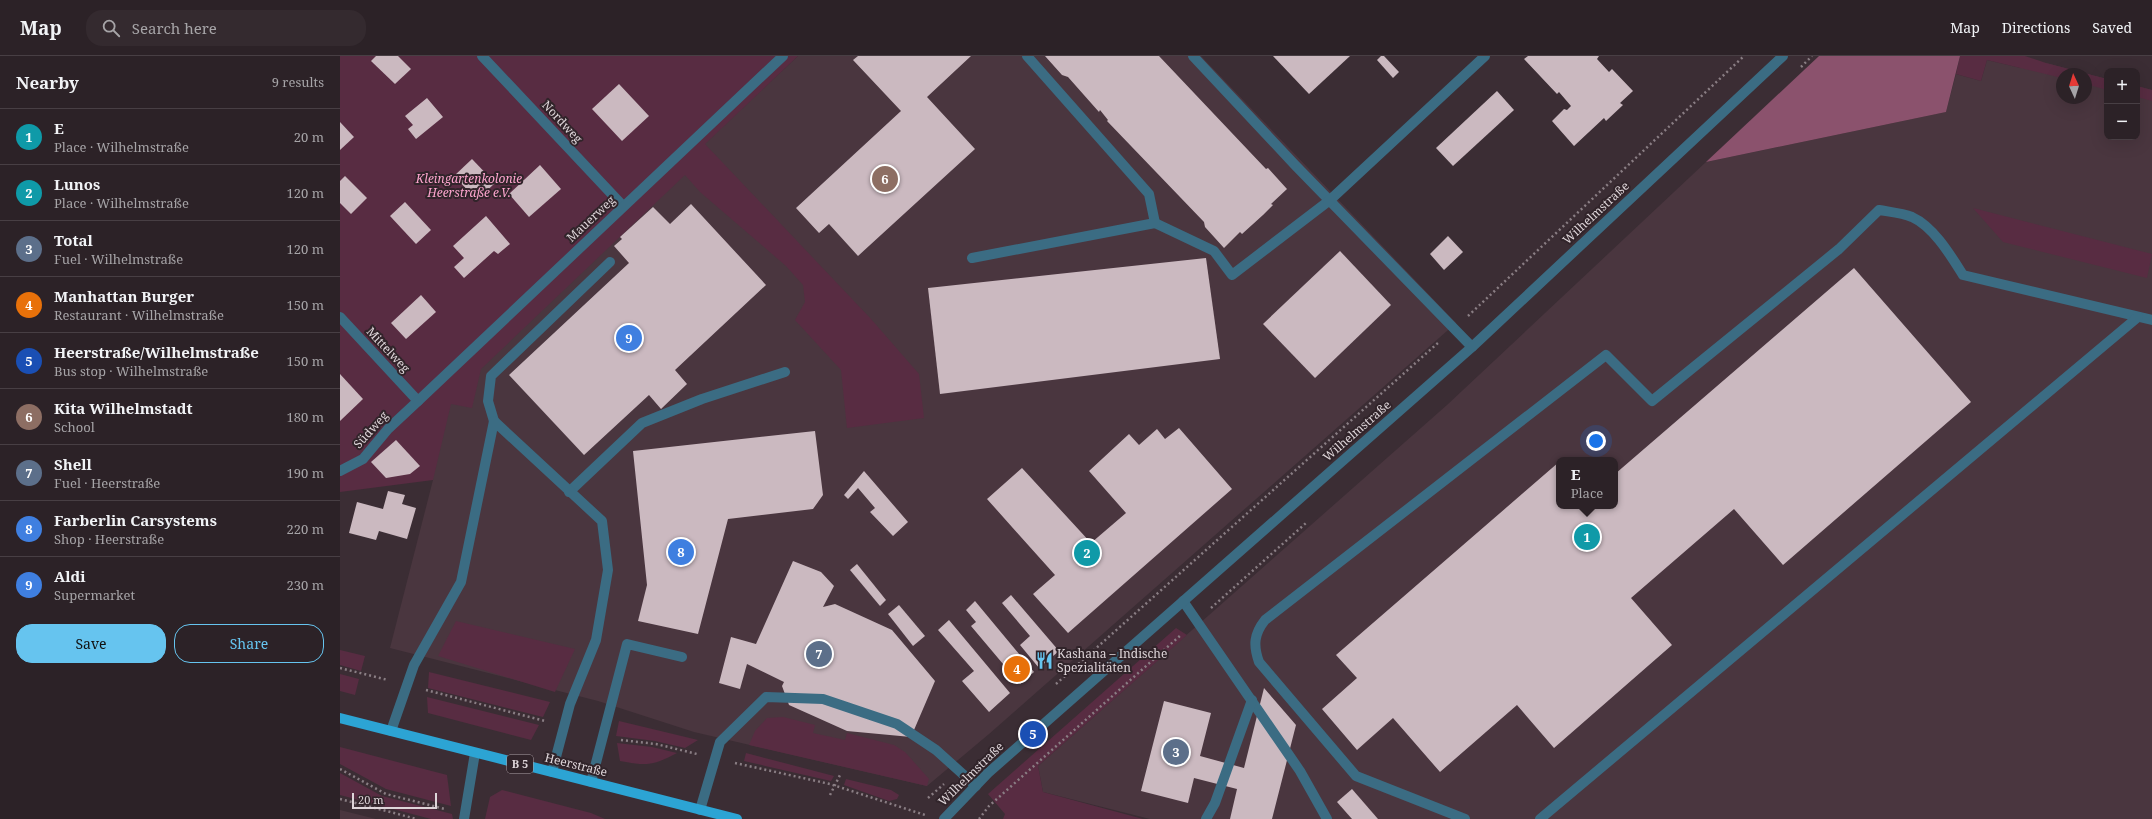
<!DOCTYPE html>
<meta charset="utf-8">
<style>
:root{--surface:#2c2227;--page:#342a2f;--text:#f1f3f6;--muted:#a6a4a7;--line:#483f44;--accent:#66c4ef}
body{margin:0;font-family:"Noto Serif",serif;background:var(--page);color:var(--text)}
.controls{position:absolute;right:12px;top:12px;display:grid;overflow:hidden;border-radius:8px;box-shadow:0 4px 16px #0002}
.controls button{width:36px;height:36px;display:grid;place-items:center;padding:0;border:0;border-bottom:1px solid var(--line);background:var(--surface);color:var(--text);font:20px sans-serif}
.compass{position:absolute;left:1716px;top:12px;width:36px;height:36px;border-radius:50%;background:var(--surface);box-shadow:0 4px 16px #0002;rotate:356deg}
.scale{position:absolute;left:12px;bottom:10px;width:85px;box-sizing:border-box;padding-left:4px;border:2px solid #ded5d9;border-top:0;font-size:11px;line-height:14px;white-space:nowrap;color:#ded5d9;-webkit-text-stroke:3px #31242a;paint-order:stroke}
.you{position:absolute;left:1256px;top:385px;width:14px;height:14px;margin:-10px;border:3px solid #fff;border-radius:50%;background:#1a73e8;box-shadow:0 0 0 6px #1a73e833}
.badge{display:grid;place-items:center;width:26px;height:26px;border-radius:50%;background:var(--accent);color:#fff;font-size:13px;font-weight:700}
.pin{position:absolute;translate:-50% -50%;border:2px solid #fff;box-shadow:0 1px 4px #0006}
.popup{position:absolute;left:1216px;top:401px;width:62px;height:52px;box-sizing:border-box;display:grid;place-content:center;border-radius:8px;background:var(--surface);filter:drop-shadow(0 1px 3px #0005);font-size:13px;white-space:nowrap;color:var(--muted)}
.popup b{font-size:15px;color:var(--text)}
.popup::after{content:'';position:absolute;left:50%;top:100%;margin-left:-8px;border:8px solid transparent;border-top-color:var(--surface)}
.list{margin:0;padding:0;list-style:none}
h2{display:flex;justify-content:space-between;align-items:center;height:52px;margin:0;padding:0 16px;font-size:17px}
h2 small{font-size:13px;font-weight:400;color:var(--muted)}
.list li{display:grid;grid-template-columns:26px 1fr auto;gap:12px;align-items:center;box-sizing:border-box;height:56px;padding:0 16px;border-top:1px solid var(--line)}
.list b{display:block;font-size:15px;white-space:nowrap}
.list p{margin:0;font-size:13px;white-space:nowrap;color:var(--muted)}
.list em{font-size:13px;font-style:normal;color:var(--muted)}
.actions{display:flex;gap:8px;padding:12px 16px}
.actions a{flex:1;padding:9px 0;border:1px solid var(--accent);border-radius:16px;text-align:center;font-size:14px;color:var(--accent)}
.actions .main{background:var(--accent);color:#111}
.icon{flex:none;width:22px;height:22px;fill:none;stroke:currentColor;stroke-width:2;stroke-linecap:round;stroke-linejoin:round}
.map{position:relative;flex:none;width:1812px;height:763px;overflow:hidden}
header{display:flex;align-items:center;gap:24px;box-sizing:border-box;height:56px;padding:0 20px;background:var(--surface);border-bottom:1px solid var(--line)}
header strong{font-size:19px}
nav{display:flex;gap:22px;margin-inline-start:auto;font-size:14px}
.search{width:280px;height:36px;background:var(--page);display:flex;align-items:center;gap:10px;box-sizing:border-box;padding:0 14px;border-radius:16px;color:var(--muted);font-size:15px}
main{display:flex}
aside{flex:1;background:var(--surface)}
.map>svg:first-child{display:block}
</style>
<header>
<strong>Map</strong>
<div class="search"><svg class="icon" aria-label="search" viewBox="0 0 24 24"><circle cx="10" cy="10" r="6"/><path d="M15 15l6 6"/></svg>Search here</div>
<nav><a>Map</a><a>Directions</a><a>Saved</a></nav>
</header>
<main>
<aside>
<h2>Nearby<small>9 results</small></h2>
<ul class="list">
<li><span class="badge" style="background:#0f9aa8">1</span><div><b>E</b><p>Place · Wilhelmstraße</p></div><em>20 m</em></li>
<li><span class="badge" style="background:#0f9aa8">2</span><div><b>Lunos</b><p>Place · Wilhelmstraße</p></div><em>120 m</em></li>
<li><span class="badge" style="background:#5c6f8a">3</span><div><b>Total</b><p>Fuel · Wilhelmstraße</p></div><em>120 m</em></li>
<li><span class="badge" style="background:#e8710a">4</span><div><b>Manhattan Burger</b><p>Restaurant · Wilhelmstraße</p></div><em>150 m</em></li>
<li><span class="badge" style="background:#1a4fb4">5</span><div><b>Heerstraße/Wilhelmstraße</b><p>Bus stop · Wilhelmstraße</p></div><em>150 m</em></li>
<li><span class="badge" style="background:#8d6e63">6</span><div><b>Kita Wilhelmstadt</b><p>School</p></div><em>180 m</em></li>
<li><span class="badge" style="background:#5c6f8a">7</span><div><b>Shell</b><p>Fuel · Heerstraße</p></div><em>190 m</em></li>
<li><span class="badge" style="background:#3f7fe0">8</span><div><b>Farberlin Carsystems</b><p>Shop · Heerstraße</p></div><em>220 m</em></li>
<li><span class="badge" style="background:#3f7fe0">9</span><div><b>Aldi</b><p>Supermarket</p></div><em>230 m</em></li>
</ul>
<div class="actions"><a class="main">Save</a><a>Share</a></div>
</aside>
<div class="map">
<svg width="1812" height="763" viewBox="0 0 1812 763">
<rect width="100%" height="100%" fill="#3b2d34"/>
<g fill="#4a363f" fill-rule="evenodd">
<polygon points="458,0 861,0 1116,267 649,678 587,730 354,676 258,645 50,592 93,424 52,379"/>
<path d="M1647,4L1681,12L1706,7L1767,23V81H1797V30L1812,34V763H810L703,736L698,710L1107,349L1366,106L1606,56L1616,18L1641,25ZM1722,18H1746V42H1722ZM1219,404H1275V450H1219Z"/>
<polygon points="0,754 36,763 0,763"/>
</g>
<g fill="#582c42">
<polygon points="0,0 458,0 365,88 531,263 579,318 584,362 507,372 501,314 455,264 465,246 463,229 446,210 360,136 345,119 141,313 132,352 111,348 93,424 0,436"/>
<polygon points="1620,0 1685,0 1706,7 1767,23 1767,34 1746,28 1746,18 1722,18 1722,22 1647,4 1641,25 1616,18"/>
<polygon points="1797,30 1812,34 1812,45 1797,41"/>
<polygon points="1633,152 1812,198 1807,222 1663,186"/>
<polygon points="116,565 235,593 215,636 98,600"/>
<polygon points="836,572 847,579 698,710 703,736 803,763 663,763 665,758 648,738"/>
<polygon points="0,594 25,600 21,615 0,609"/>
<polygon points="89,616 210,646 203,661 88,632"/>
<polygon points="0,618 19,623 15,639 0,635"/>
<polygon points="87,641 199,669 191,684 88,657"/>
<polygon points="443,661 475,669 473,677 505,684 507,677 554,689 565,696 589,723 587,730 409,689 415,675 427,662"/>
<polygon points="279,665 358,684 345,692 315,685 276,680"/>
<path d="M277,687L312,691L337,697C312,710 307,710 280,705Z"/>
<polygon points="0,691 107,719 111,750 46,733 0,708"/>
<polygon points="406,697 494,720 491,725 404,705"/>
<polygon points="0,717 42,740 112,758 113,763 91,763 0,739"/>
<polygon points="506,723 551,734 559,739 557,743 549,745 504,729"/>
<polygon points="162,734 251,757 265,763 145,763 150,741"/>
</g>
<polygon fill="#8b526d" points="1479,0 1620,0 1606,56 1366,106"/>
<g fill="#cbb9c0">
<polygon points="36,0 58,0 71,13 55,28 31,5"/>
<polygon points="518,0 631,0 587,41 635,93 518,200 489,168 479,177 456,152 561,55 513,4"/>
<polygon points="705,0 819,0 926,113 928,112 947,133 931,148 933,149 923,159 902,178 900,176 884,192 865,171 864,166 767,65 768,64 760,54 759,56 728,21 722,19"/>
<polygon points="933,0 1010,0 969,38"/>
<polygon points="1041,0 1044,0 1059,16 1053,22 1037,4"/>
<polygon points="1188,0 1259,0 1257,3 1269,16 1272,13 1293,35 1280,47 1283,49 1266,65 1264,62 1234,90 1212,65 1224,53 1227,54 1231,50 1219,36 1217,38 1184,3"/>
<polygon points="279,28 309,60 282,85 252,53"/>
<polygon points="1157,35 1174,54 1113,110 1096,92"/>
<polygon points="87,42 103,61 76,83 68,73 73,69 65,60"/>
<polygon points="0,66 14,81 0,94"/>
<polygon points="132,103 155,127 137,144 114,120"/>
<polygon points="200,109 221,133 189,161 169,138"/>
<polygon points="5,120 27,142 11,158 0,147 0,125"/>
<polygon points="65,146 91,174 76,188 50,160"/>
<polygon points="351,148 426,229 335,314 347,328 321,353 309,339 244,399 169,319 289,207 274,190 282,183 280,181 313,151 330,168"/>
<polygon points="146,160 170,188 158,198 154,195 124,222 114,211 124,202 113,190"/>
<polygon points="1108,180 1123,196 1104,214 1090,198"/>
<polygon points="1000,195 1051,249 975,322 923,268"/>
<polygon points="866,202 880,303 600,338 588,232"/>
<polygon points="1514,212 1631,346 1443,509 1394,453 1291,542 1332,589 1214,692 1177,649 1100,716 1053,662 1017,694 982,653 1017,622 996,599 1219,406 1219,450 1275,450 1275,418"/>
<polygon points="81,239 96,256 66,283 51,267"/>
<polygon points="0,318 23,343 0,365"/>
<polygon points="839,372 892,433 728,577 693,538 715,519 647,443 682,412 751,487 786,457 749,415 789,378 799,389 817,373 825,383"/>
<polygon points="475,375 483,439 473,453 388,463 358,578 298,565 307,529 293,395"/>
<polygon points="56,384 80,410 70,418 46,422 31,406"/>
<polygon points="524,415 568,466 553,480 530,456 535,452 518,432 508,443 504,439"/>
<polygon points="48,435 65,439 62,448 76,452 67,483 39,475 36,484 9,477 17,446 43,453"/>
<polygon points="453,505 481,516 494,530 483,551 495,548 552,574 595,625 571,681 507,675 449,649 442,630 444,626 407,608 400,633 379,627 391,581 416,588"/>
<polygon points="517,508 546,544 540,550 510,514"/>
<polygon points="671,539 719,595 699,612 680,589 690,580 662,547"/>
<polygon points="635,545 694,616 680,628 631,570 636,566 626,554"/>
<polygon points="559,549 585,580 573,590 548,558"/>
<polygon points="609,564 670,637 649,656 622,625 634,615 598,574"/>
<polygon points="924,632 956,669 932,763 890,763 897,733 854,722 848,747 801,735 824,645 871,657 860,700 904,712"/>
<polygon points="1012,733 1038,763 1012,763 997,746"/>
</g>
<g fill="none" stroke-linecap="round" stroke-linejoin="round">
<g stroke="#8a7e84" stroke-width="2.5" stroke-dasharray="2 3" stroke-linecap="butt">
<polyline points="1461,11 1472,0"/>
<polyline points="1128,260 1404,0"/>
<polyline points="871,552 966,467"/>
<polyline points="0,612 48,624"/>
<polyline points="716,628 1099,286"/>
<polyline points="86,634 205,665"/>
<polyline points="281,684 316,688 357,698"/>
<polyline points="395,707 490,728 585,759"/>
<polyline points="0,713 46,738 105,753"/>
<polyline points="490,739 501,717"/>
<polyline points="588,742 604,728"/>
<polyline points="0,743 77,763"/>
<polyline points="639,763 649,750 842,578"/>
</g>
<g stroke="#3b6c83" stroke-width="10">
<polyline points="142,0 283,150"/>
<polyline points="853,0 955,109 1132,291"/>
<polyline points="815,167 874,195 892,219 990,144 1145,0"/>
<polyline points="632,202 815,167 809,138 687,0"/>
<polyline points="0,261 78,345"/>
<polyline points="154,365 148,345 151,320 270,206"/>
<polyline points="0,415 23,403 48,373 78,345 443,0"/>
<polyline points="229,436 302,367 362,343 445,316"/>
<polyline points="843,545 960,715 987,763"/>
<polyline points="51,675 74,609 121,526 154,365 262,465 268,514 256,584 230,648 212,716"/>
<polyline points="251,726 287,588 342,601"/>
<polyline points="360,754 380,686 426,641 483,643 557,668 596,694 636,730"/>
<polyline points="124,763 135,697"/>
<polyline points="866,763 875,747 912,644"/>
<path d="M1125,763L1016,720L919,606C913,589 914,578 925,564L1266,299L1312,345L1499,193L1539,154C1550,156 1562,157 1572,161C1594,171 1611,200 1623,219L1812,264"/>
</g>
<g stroke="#3b6c83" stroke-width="10">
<polyline points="604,763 648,717 1132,291 1443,0"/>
<polyline points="1200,763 1798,261"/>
</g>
<polyline stroke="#2ca4d4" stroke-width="10" points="0,662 397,763"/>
</g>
<defs>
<symbol id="restaurant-bare" viewBox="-9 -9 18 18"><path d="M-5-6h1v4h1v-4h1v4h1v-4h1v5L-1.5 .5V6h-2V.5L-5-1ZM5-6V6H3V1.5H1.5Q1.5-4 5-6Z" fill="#66c4ef" stroke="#31242a" stroke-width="2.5" paint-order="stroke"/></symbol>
</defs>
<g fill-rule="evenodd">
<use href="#restaurant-bare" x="692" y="592" width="25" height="25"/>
</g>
<g text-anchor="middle" stroke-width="4" stroke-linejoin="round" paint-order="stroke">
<rect fill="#31242a" stroke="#aaa0a4" stroke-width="1" x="167" y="699" width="26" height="18" rx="3"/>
<g font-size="11" font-weight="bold" fill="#ded5d9">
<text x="180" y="712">B 5</text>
</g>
<g font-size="12" fill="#ded5d9" stroke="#31242a">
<text transform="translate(222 66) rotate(47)" y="4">Nordweg</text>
<text transform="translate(1256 157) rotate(-43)" y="4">Wilhelmstraße</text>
<text transform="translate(251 163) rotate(-43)" y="4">Mauerweg</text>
<text transform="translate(48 294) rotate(47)" y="4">Mittelweg</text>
<text transform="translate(31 374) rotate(-48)" y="4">Südweg</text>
<text transform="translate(1017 375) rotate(-41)" y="4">Wilhelmstraße</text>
<text transform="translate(236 709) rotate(14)" y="4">Heerstraße</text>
<text transform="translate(631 718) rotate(-44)" y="4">Wilhelmstraße</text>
</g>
<g font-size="12" font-style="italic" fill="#fda5ce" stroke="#31242a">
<text x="129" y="127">Kleingartenkolonie<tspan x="129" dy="14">Heerstraße e.V.</tspan></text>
</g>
<g font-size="12" fill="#ded5d9" stroke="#31242a" text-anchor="start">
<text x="717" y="602">Kashana – Indische<tspan x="717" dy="14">Spezialitäten</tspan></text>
</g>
</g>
</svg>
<div class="controls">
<button>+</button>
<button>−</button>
</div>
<svg class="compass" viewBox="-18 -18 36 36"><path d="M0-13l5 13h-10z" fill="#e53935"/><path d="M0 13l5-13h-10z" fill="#a6a4a7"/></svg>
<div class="scale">20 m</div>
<div class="you"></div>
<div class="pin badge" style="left:1247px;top:481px;background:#0f9aa8">1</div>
<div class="popup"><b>E</b>Place</div>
<div class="pin badge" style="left:747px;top:497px;background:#0f9aa8">2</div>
<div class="pin badge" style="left:836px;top:696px;background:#5c6f8a">3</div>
<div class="pin badge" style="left:677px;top:613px;background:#e8710a">4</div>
<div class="pin badge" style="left:693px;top:678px;background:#1a4fb4">5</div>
<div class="pin badge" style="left:545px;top:123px;background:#8d6e63">6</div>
<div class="pin badge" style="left:479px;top:598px;background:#5c6f8a">7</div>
<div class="pin badge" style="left:341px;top:496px;background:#3f7fe0">8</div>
<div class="pin badge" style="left:289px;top:282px;background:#3f7fe0">9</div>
</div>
</main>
